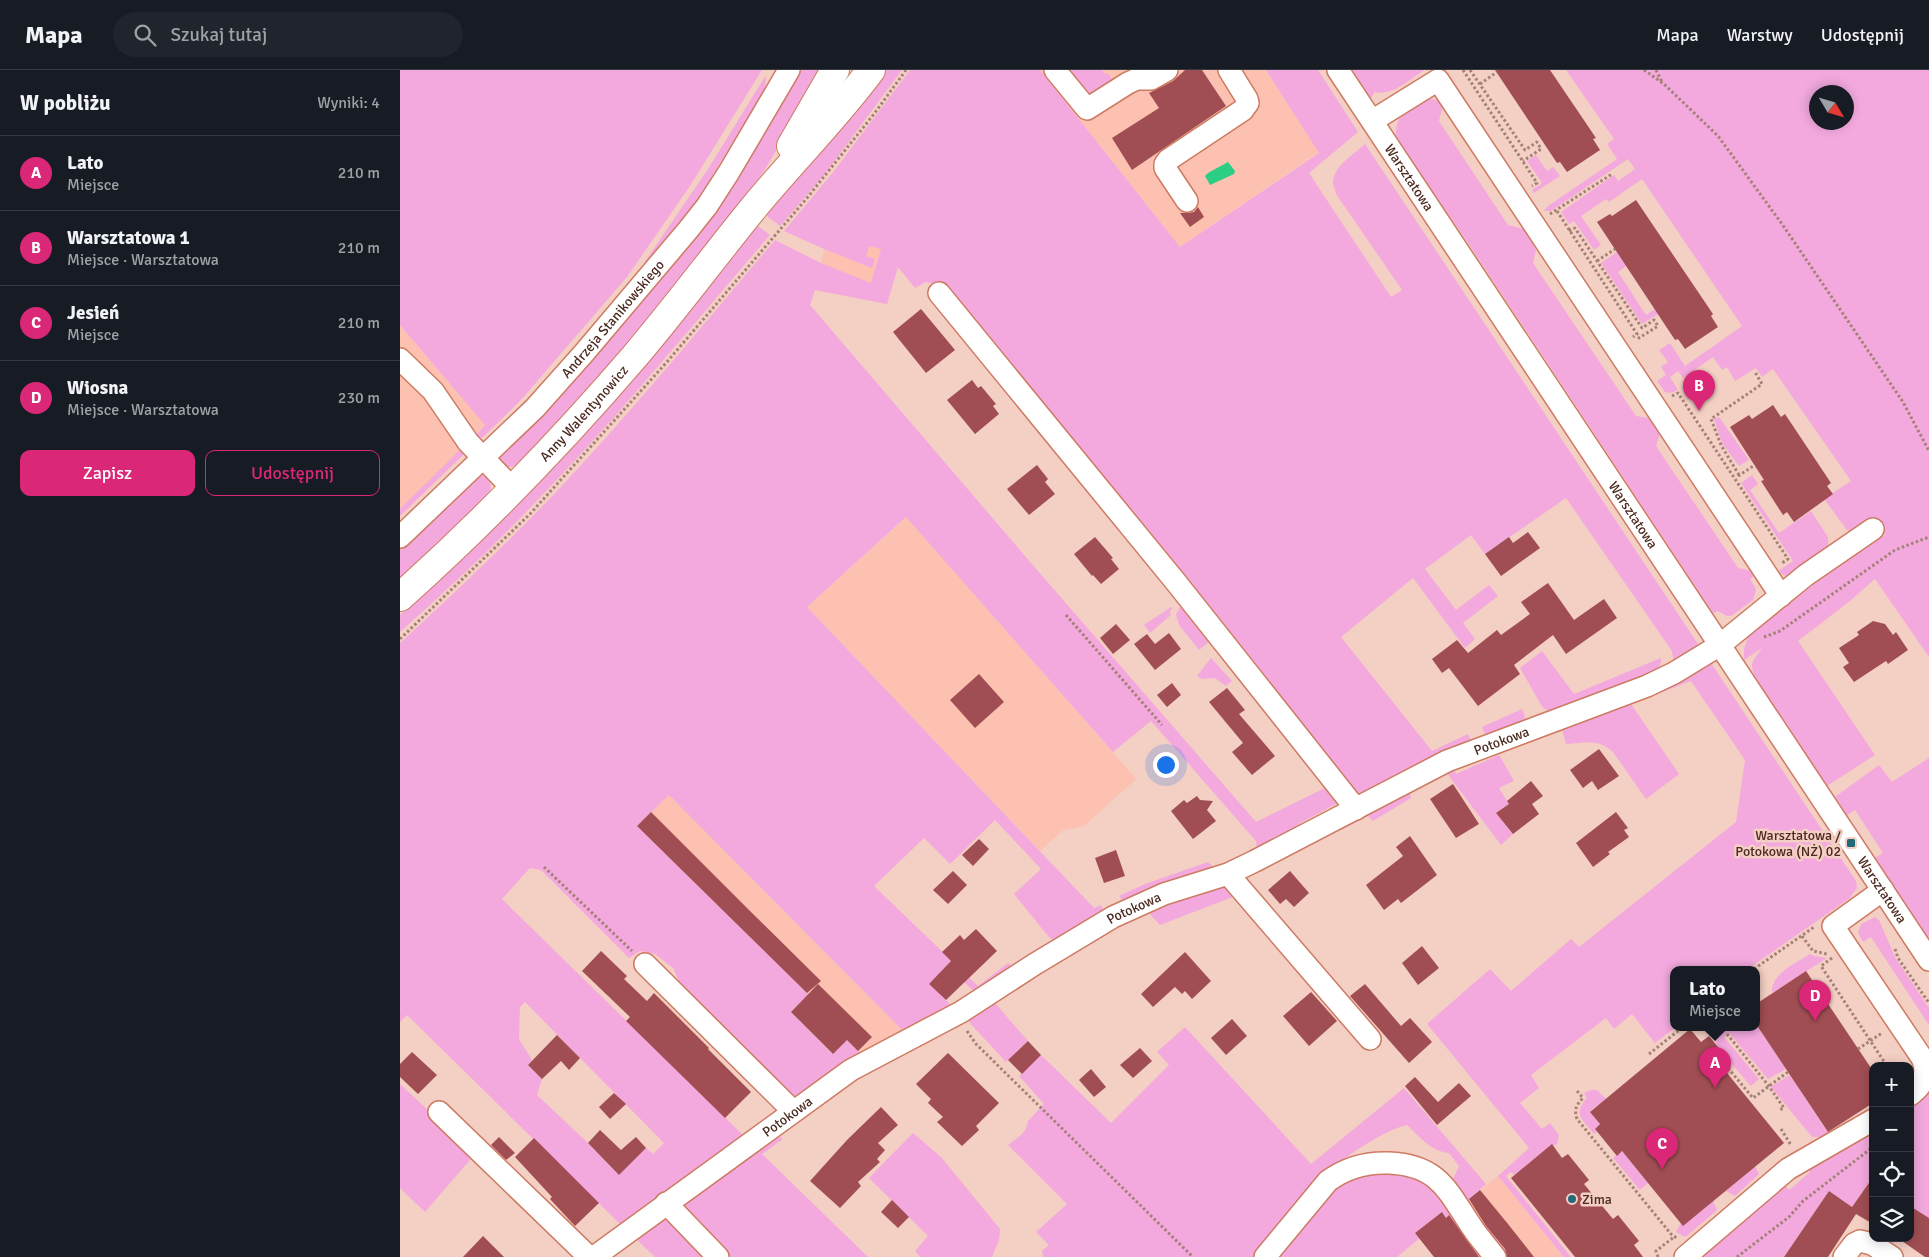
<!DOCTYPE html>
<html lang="pl">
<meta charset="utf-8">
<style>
:root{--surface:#171b24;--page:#20242c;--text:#f1f3f6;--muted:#9ea1a6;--line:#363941;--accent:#db2777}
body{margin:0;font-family:Signika,sans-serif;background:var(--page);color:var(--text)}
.controls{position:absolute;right:15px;bottom:15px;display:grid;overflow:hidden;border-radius:10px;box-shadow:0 2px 12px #0003}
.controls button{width:45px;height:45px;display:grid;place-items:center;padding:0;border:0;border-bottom:1px solid var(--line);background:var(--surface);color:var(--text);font:25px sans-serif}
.compass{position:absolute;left:1409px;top:15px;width:45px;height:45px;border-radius:50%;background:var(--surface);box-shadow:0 2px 12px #0003;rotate:128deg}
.you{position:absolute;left:765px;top:694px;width:18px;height:18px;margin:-12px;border:4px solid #fff;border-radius:50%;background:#1a73e8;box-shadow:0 0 0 8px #1a73e833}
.badge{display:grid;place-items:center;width:32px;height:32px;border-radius:50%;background:var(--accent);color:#fff;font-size:16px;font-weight:700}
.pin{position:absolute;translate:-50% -41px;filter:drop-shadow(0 1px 2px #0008)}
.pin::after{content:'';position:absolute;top:26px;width:18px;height:15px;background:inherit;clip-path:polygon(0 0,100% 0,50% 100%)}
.popup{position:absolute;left:1270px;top:896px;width:90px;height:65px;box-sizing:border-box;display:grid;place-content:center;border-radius:10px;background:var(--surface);filter:drop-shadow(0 1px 4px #0005);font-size:16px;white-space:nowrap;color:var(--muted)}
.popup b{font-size:19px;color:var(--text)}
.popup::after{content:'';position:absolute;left:50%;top:100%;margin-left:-10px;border:10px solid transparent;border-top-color:var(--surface)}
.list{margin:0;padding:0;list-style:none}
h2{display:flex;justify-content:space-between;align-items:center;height:65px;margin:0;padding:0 20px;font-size:21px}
h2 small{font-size:16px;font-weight:400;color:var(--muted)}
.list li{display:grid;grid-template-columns:32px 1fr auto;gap:15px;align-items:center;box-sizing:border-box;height:75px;padding:0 20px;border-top:1px solid var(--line)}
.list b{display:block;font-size:19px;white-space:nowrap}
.list p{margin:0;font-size:16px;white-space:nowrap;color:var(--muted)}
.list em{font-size:16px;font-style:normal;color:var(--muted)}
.actions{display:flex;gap:10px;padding:15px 20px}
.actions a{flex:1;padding:11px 0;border:1px solid var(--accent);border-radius:10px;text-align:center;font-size:18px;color:var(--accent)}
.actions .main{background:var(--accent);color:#fff}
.icon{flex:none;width:28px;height:28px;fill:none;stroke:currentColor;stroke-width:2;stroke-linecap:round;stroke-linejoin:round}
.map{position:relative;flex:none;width:1529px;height:1187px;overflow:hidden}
header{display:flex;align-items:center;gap:30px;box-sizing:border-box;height:70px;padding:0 25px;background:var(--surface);border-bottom:1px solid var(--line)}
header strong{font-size:24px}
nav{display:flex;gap:28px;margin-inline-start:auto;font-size:18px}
.search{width:350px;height:45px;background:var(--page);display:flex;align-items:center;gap:12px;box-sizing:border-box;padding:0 18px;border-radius:28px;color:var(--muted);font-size:19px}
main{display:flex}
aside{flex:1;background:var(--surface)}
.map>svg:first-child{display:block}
</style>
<header>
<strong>Mapa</strong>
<div class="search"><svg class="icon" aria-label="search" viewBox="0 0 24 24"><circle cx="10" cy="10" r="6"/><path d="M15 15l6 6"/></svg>Szukaj tutaj</div>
<nav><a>Mapa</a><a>Warstwy</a><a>Udostępnij</a></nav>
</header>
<main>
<aside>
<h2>W pobliżu<small>Wyniki: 4</small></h2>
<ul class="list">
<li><span class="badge">A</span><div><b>Lato</b><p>Miejsce</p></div><em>210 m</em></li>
<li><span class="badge">B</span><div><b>Warsztatowa 1</b><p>Miejsce · Warsztatowa</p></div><em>210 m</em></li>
<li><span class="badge">C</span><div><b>Jesień</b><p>Miejsce</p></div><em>210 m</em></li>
<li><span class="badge">D</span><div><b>Wiosna</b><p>Miejsce · Warsztatowa</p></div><em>230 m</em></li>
</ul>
<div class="actions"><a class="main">Zapisz</a><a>Udostępnij</a></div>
</aside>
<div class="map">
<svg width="1529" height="1187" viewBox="0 0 1529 1187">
<rect width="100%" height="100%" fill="#f4cfc4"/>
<g fill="#fcc1b0">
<polygon points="640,0 866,0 919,82 780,177"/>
<polygon points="433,144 494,158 487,234 414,220"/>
<polygon points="0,255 85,355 0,439"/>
<polygon points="507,447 736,709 684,756 662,761 640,781 407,537"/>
<polygon points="269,725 502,960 461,984 404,928 237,756"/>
<polygon points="1098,1106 1164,1187 1111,1187 1066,1132"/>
</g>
<g fill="#f3a9de" fill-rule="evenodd">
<polygon points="0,0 362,0 290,116 227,207 120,331 82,368 76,365 85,355 0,255"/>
<polygon points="401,0 423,0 364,101 316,167 188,321 118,394 112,397 103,396 97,389 332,115"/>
<polygon points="485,0 502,0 424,105 380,156 368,147 366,142"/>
<path d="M510,0H640L780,177L919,83L866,0H918L958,62L909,103L991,227L1002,220L936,124C935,120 933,115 933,112C934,96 954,84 965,74L1298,574L1292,582L1274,594L1272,581L1166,428L1085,484L1071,465L1025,499L1056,540L1089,515L1098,526L1063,553L1075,569L1065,578L1013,508L941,567L1032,681L1068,664L1072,674C1050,684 1026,693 1004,705C989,712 972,729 956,731L695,402L544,218L537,214L526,212L515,218L498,197L487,234L415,220L410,235L631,493L856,752L929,716L905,687L900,686L891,675L892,672L818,581L823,577L932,715L936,721L938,733L900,753L903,759L850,786L847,784L857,779L856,771L751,651L713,682L506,447L407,537L694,838L701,835L705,843L655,872L648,866L614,824L641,799L595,750L550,794L524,768L474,816L578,916L608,893L612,896V898L577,924L564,912L567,909L550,893L529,914L550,934L556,936L505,963L269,725L237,756L408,924L391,942L432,984L447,970L461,984L392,1031L285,924L273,898L255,884L240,881L229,888L141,800L130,798L102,829L345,1067L223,1157L7,945L0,952V573C54,523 108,473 158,420C234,339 304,254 375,170L421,193L471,213L481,179L469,176L466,186L475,189L472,198L424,179L384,161L434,101ZM125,932L264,1073L253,1084L246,1078L218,1104L188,1073L137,1025L142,1009L128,995L132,990L119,969L120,937Z"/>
<polygon points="668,0 702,0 705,4 708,3 714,14 696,23 688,24"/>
<path d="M951,0H1024C1009,10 993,26 975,22L970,29Z"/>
<path d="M1166,0H1529V587L1475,509L1450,531L1398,571L1475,685L1427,716L1356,609C1348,593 1353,591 1362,578L1344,590V579L1348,567L1414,514L1485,465L1474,449L1452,462L1447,460L1424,429L1451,411L1373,299L1362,307L1356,298L1335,311L1327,297L1322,300L1313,287L1283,308L1278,301L1270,307L1278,320L1270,323L1265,322L1257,311L1266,305L1261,297L1268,292L1259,280L1270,273L1285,296L1342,256L1242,109L1209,132L1206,129L1181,146L1201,175L1194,180L1174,151L1169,154L1161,142L1214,105L1218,111L1235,99L1228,89L1151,141H1144L1148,136L1217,89L1207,74L1214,69ZM1416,22H1446V52H1416Z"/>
<polygon points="366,5 365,19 295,134 246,195 244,193 308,99"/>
<path d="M1028,28L1036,30L1043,35L1039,51L1108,155L1124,159L1136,180L1133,193L1236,346L1250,348L1260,363L1256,376L1338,498L1352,501L1355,505L1350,509L1356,519L1353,530L1331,546H1327L1318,541L1313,543L1064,167L996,69C995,41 1007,41 1028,28Z"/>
<polygon points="1136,85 1147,101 1153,97 1160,106 1134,123 1132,120 1142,113 1127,91"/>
<path d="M358,156L370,165C291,257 214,352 129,439C88,482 44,523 0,562V545C70,481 139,415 202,345C256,285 305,221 355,157Z"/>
<polygon points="1217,182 1226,196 1218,202 1246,245 1255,239 1258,244 1242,254 1201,193"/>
<polygon points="1319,347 1349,390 1339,396 1322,373 1314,349"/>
<polygon points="62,378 64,384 0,446 0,439"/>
<path d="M80,405C92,408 92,417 89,427L0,510V480Z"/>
<polygon points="1352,405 1358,414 1350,420 1379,463 1411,441 1428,467 1428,479 1392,504 1386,506 1377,502 1393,491 1341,413"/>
<polygon points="781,536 815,567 799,580 779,555 776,544"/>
<polygon points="771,537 773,538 770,541 771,545 750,563 744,555"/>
<polygon points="1142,581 1174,624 1261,588 1261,592 1258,601 1153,643 1143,638 1120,598"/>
<polygon points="811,588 832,611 826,616 815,608 802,609 797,606"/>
<path d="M1311,593L1456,811L1457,818L1450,828L1348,899H1274V957H1276L1255,973L1232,944L1214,959L1206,948L1131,1005L1139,1018L1120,1033L1142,1059L1150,1053L1159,1065L1157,1074L1153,1076L1152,1075L1114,1105L1111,1102L1106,1106L1171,1187H1164L1098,1106L1129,1078L1027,954L1090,899L1111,921L1171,869L1179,877L1336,752L1345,690L1291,611L1231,634L1279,704L1246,729L1213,682C1197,668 1186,673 1166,674L1162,659Z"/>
<polygon points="1122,639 1125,647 1123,651 1085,664 1082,657"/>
<polygon points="1099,685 1114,711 1099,718 1109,734 1096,743 1113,764 1101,775 1046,702 1052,696 1056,704"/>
<polygon points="1529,688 1529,869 1475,788 1483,783 1455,740 1447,745 1435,727 1479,695 1492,712"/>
<polygon points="1011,717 1013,721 1010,723 1011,728 973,751 968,746 941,760 940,757"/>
<polygon points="808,792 816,800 723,831 719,826 745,814"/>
<polygon points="825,812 838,825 760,855 749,843"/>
<polygon points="1475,847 1479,850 1496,889 1529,938 1529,955 1471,867 1463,872 1458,863 1461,854"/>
<path d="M1410,884L1414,886L1427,888L1372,923C1371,903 1395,894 1410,884Z"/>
<polygon points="605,925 608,925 595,933 628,971 606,992 569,952 570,948"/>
<polygon points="1356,954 1386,999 1368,1009 1329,963 1324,967 1359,1009 1351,1016 1315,975 1317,973 1304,957 1356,957"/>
<path d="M785,957L911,1094L1004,1018L1086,1114L1066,1132L1111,1187H1100L1052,1111L1059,1096L1049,1083C1030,1081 1020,1067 1007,1055C984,1060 940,1089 923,1107C899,1132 879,1161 857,1187H643L642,1181L649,1175L636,1162L667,1134L608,1075C617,1068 627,1063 628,1051L644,1034L619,1006L641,985L711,1053L769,995L757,982Z"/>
<polygon points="1390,1005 1428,1063 1419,1067 1412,1067 1371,1017"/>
<polygon points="0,1014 75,1084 25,1142 0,1118"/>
<path d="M1191,1020H1197L1206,1029L1190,1041L1200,1054L1195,1059L1197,1062L1194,1064C1183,1050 1172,1044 1187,1028L1184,1023Z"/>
<polygon points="1529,1023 1529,1148 1510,1136 1510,1036"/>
<polygon points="1473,1059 1473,1110 1471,1109 1452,1137 1429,1121 1384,1187 1297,1187 1384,1114 1389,1120 1410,1102 1408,1098"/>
<polygon points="374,1062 383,1069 362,1084 468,1187 325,1187 285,1143 284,1127"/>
<polygon points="513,1063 541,1087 600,1159 599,1170 592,1187 520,1187 515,1181 528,1166 469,1108"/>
<polygon points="1222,1081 1248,1113 1240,1120 1213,1088"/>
<polygon points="1355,1096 1359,1104 1335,1126 1326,1121"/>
<polygon points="998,1101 1010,1105 1032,1117 1088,1187 1077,1187 1042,1142 1015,1163 1020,1168 997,1187 870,1187 935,1112 964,1103"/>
<polygon points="1313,1131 1317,1140 1288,1165 1285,1167 1276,1162 1281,1153"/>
<polygon points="255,1147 270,1148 313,1187 255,1187 233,1166"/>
</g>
<polygon fill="#2acf84" points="828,92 835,101 834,104 810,115 805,106 808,103"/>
<g fill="#a04e53">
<polygon points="785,0 802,0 826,36 732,100 712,68 759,38 749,23 773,11"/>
<polygon points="1095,0 1150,0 1196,68 1193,69 1200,80 1167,102 1160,92 1157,93"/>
<polygon points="1236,130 1313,244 1311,246 1318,257 1285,279 1278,269 1275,270 1197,152 1210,144 1212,146"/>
<polygon points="798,137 804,147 790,157 780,143 788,143 794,142"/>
<polygon points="521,239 555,280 526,303 493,262"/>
<polygon points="572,310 578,318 581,316 596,334 593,336 599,344 575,364 547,330"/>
<polygon points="1373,335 1381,347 1385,344 1431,413 1427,416 1433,424 1394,452 1387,442 1383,445 1361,411 1364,410 1330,357 1349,345 1352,349"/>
<polygon points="637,395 648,409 645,412 655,424 629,445 607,419"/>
<polygon points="1128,462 1140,478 1101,506 1085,484 1109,467 1113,473"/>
<polygon points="695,467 713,488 711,489 719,499 701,514 693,505 692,506 674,484"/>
<polygon points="1148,513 1174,550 1204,529 1217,548 1166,584 1153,565 1114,595 1120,604 1078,636 1049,598 1042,603 1032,589 1057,570 1068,583 1097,560 1101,565 1130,544 1121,532"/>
<polygon points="1473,551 1485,554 1493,565 1496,562 1508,580 1488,594 1486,591 1454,612 1443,597 1449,593 1439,578 1459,565 1457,562"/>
<polygon points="716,554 730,570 713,584 700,568"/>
<polygon points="769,563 781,579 755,600 734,574 747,564 755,574"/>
<polygon points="579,604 604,632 575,658 550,630"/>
<polygon points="772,613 781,625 767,637 757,625"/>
<polygon points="827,618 845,640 839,644 875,686 852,705 832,682 843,673 809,632"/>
<polygon points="1199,679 1219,706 1198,720 1192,711 1183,718 1170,700"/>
<polygon points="1131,711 1143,726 1132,734 1139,744 1113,764 1096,743 1109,734 1107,731"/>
<polygon points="1053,714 1079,754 1056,768 1030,729"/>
<polygon points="797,726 800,730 813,731 807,740 816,751 793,769 771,741 784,730 787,733"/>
<polygon points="251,742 351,842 421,911 407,923 237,756"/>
<polygon points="1216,742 1228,758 1224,760 1229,767 1208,782 1210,784 1193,797 1176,773"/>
<polygon points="1010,766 1037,805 1001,833 998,829 984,840 966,815 1003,786 996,777"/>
<polygon points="579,769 589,779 573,796 562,785"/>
<polygon points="716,780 725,806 704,813 695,788"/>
<polygon points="553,801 567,815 548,834 533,820"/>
<polygon points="890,801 909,823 894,837 886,829 880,834 868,820"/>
<polygon points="576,859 597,881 546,930 529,914 551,891 542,882 560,865 564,870"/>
<polygon points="1022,876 1039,898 1018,915 1002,893"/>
<polygon points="201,881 227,906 224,909 247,931 254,923 309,978 308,979 351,1022 325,1048 226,951 230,947 182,901"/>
<polygon points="785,882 811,911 792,929 785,921 782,924 775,917 753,937 741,924"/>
<polygon points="1406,901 1473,1001 1473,1033 1428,1062 1356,954 1356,934"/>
<polygon points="418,914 472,967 458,981 447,970 433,984 391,942"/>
<polygon points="965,914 1001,956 1010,948 1032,972 1009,993 950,926"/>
<polygon points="911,922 937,951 909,976 883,946"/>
<polygon points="832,949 847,966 826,985 811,968"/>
<polygon points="1290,959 1301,972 1309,966 1330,992 1323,998 1384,1073 1283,1156 1222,1081 1217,1086 1195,1059 1200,1054 1190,1042"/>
<polygon points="157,965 180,988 169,1000 161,991 142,1009 128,995"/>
<polygon points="628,971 641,985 622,1004 608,990"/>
<polygon points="740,978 752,991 733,1008 720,995"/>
<polygon points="12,982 37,1005 18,1024 0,1007 0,994"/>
<polygon points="548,983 599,1033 576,1056 579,1060 562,1076 537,1052 543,1047 528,1033 531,1029 516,1014"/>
<polygon points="691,999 706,1017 694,1027 679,1010"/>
<polygon points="1015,1007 1038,1032 1059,1013 1071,1026 1037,1055 1005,1016"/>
<polygon points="214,1023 226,1034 210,1049 199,1037"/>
<polygon points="481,1037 498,1055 478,1073 485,1080 477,1089 480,1092 458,1112 461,1116 440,1138 410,1111 447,1070"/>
<polygon points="200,1060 221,1080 236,1067 246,1078 219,1105 188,1073"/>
<polygon points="99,1067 115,1083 106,1090 91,1075"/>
<polygon points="134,1068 199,1133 175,1156 150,1129 152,1127 115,1087"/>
<polygon points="1152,1074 1162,1088 1168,1084 1189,1110 1184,1114 1213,1149 1218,1145 1239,1171 1234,1175 1243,1187 1175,1187 1111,1108"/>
<polygon points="1473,1107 1473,1154 1456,1144 1428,1187 1384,1187 1429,1121 1452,1137"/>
<polygon points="1080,1120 1108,1154 1134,1187 1107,1187 1105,1179 1086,1156 1069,1129"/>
<polygon points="492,1130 509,1147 498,1158 481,1142"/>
<polygon points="1510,1136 1529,1148 1529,1187 1525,1187 1502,1171 1503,1168 1510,1168"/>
<polygon points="1042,1142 1046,1148 1049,1145 1079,1187 1034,1187 1015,1163"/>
<polygon points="83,1166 104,1187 63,1187"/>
</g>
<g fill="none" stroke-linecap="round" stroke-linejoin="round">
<defs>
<g id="minor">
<polyline points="655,0 687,39 728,13 737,9 751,9 767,0"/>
<path id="s1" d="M938,0L1529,890"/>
<polyline points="972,51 1038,10 1381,526"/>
<polyline points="787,131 765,98 765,94 768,90 843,40 848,33 847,29 829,0"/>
<polyline points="539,223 775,511 956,739"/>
<polyline points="0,289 33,321 68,372 113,419"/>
<path id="s2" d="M0,467L135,338L184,283L288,160L307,136L329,102L389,0"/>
<polyline points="828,804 970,969"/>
<path d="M1483,820L1433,856L1522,988C1529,1003 1523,1016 1510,1025"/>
<polyline points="245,894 393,1041"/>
<polyline points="39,1042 189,1187"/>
<polyline points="266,1133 318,1187"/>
<path id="s3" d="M194,1187L451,1000L561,942L635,894L713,847L764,824L828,804L855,791L1047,691L1247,616L1274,603L1320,575L1406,505L1473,459"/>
<path d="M865,1187L928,1111C947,1097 966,1092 989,1093C1042,1095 1049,1125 1076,1163C1082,1171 1089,1179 1095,1187"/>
<polyline points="1285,1187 1388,1099 1473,1050"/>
<polyline points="1444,1187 1454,1174 1460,1171 1472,1174 1492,1187"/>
</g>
<g id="major">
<polyline points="391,76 435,0"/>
<path id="s4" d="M0,527C84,452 162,371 235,286C275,239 312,189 351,141C390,93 434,50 471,0"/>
</g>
</defs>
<use href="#minor" stroke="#cd7b62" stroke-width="24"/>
<use href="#major" stroke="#cd7b62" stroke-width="30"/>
<g stroke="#a48076" stroke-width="3" stroke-dasharray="2.5 2.5" stroke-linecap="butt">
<polyline points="1063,0 1137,113 1132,116"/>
<polyline points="1070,0 1125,80 1137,72 1141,79 1123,91"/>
<polyline points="1244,0 1264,14 1318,66 1382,154 1503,332 1529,381"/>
<polyline points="1256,0 1262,12"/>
<polyline points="1080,14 1097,2"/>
<polyline points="1157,141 1237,264 1233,267"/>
<polyline points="1150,144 1212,104"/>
<polyline points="1169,161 1175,158 1242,258 1254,250 1258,256 1239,268 1237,264"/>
<polyline points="1197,191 1215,179"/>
<polyline points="1272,326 1278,323 1388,489 1382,493"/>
<polyline points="1339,405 1321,375 1311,349 1362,314 1355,302"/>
<polyline points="1338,406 1355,395"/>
<polyline points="666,545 762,655"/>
<polyline points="1364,567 1380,561 1495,480 1529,467"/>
<polyline points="0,569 130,444 266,293 407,128 474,44 506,0"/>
<polyline points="144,797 232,881"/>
<polyline points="1402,866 1413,881 1427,884"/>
<polyline points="1495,879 1498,888 1529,933"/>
<polyline points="1432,888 1421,896 1487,996"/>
<polyline points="1354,899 1414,857"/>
<polyline points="567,961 576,974 793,1187"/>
<polyline points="1327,964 1368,1015 1384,1038 1379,1040"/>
<polyline points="1458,979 1482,963"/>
<polyline points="1249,984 1283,957"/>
<polyline points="1328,998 1353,1028 1388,1002"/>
<path d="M1177,1021L1183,1028C1176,1035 1174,1040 1177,1049L1271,1164L1278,1169"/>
<polyline points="1381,1059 1391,1075"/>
<polyline points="1258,1187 1256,1181 1274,1167"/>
<polyline points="1337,1187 1389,1147 1403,1131 1473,1077"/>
</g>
<use href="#minor" stroke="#fff" stroke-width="21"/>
<use href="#major" stroke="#fff" stroke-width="28"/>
</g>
<g fill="#24697a" stroke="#f4cfc4" stroke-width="2">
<rect x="1446" y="768" width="10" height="10" rx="2.5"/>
<circle cx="1172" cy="1129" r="5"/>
</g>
<g text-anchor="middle" stroke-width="5" stroke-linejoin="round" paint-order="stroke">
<g font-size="14" fill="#4b291f" stroke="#f4cfc4">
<text dy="5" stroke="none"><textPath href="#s1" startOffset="129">Warsztatowa</textPath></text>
<text dy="5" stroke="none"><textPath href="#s2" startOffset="305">Andrzeja Stanikowskiego</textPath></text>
<text dy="5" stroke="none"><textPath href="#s4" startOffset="260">Anny Walentynowicz</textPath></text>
<text dy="5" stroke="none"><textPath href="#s1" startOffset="534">Warsztatowa</textPath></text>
<text dy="5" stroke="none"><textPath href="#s3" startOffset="1049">Potokowa</textPath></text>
<text dy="5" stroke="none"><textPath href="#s1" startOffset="984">Warsztatowa</textPath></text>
<text dy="5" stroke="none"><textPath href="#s3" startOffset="644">Potokowa</textPath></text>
<text dy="5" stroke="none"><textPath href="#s3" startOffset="239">Potokowa</textPath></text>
</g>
<g font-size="14" fill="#4b291f" stroke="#f4cfc4" text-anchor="end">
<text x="1441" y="770">Warsztatowa /<tspan x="1441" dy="16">Potokowa (NŻ) 02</tspan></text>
<text x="1182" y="1134" text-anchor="start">Zima</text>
</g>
</g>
</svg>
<div class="controls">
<button>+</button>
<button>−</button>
<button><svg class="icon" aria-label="locate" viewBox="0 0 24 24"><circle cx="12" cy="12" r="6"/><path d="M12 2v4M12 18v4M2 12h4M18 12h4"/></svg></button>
<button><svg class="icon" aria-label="layers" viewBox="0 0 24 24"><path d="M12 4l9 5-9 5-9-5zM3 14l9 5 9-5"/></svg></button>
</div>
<svg class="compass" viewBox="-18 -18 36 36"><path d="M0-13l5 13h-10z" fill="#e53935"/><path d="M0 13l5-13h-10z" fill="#9ea1a6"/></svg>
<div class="you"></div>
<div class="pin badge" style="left:1315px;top:1018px">A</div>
<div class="popup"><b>Lato</b>Miejsce</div>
<div class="pin badge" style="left:1299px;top:341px">B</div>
<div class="pin badge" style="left:1262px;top:1099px">C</div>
<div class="pin badge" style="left:1415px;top:951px">D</div>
</div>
</main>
